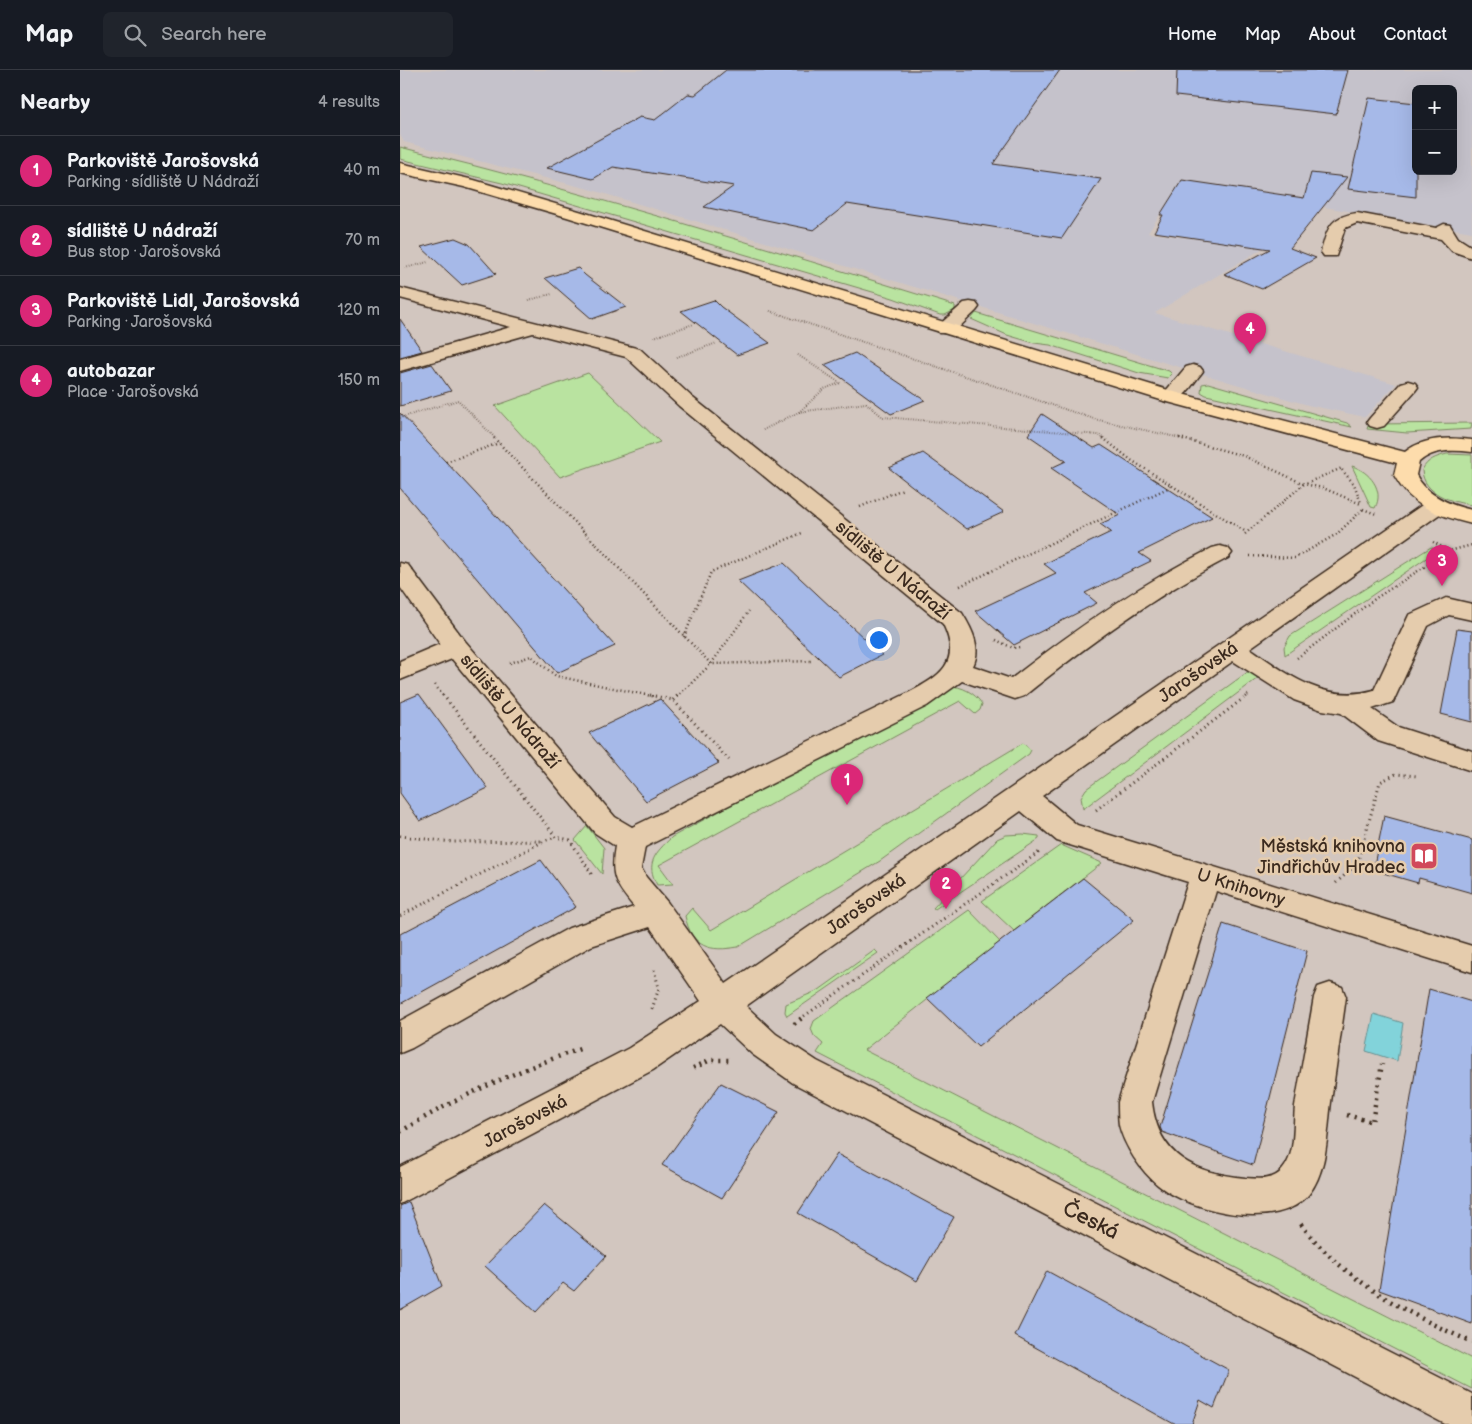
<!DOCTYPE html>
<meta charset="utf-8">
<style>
:root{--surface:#171b24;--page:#20242c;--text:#f1f3f6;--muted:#9ea1a6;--line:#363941;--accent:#db2777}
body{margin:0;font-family:"Balsamiq Sans",sans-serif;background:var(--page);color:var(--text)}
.controls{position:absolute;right:15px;top:15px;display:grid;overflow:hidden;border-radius:8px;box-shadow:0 5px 20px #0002}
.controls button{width:45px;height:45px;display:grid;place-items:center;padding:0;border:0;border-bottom:1px solid var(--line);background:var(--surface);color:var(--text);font:25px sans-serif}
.you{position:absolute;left:478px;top:569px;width:18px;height:18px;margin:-12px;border:4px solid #fff;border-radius:50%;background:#1a73e8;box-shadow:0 0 0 8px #1a73e833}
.badge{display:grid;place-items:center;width:32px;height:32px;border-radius:50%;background:var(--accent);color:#fff;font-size:16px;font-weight:700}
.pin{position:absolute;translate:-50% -41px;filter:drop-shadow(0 1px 2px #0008)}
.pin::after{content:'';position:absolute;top:26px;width:18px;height:15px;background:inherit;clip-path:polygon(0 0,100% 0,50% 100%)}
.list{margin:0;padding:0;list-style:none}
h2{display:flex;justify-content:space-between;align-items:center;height:65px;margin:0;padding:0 20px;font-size:21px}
h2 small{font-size:16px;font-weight:400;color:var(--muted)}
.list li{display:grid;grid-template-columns:32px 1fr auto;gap:15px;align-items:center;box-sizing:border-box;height:70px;padding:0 20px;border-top:1px solid var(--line)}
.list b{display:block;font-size:19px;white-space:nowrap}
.list p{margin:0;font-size:16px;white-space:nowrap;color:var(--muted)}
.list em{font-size:16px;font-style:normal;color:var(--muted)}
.icon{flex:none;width:28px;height:28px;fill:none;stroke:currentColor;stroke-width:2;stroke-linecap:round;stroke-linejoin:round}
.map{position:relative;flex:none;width:1072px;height:1354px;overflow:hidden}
header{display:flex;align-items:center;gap:30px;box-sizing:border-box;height:70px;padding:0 25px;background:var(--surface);border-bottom:1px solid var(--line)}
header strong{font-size:24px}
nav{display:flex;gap:28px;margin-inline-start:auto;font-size:18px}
.search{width:350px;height:45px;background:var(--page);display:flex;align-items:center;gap:12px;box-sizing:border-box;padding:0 18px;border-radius:8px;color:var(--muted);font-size:19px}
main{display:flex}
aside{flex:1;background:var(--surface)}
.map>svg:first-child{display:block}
</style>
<header>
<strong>Map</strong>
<div class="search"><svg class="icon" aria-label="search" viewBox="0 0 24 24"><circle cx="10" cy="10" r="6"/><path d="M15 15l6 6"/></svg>Search here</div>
<nav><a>Home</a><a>Map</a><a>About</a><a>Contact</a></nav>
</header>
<main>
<aside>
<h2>Nearby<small>4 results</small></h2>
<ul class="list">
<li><span class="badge">1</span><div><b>Parkoviště Jarošovská</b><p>Parking · sídliště U Nádraží</p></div><em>40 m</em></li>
<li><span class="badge">2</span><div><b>sídliště U nádraží</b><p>Bus stop · Jarošovská</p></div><em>70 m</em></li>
<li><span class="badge">3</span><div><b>Parkoviště Lidl, Jarošovská</b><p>Parking · Jarošovská</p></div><em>120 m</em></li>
<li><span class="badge">4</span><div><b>autobazar</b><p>Place · Jarošovská</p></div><em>150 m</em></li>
</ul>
</aside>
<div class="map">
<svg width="1072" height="1354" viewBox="0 0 1072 1354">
<rect width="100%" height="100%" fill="#d2c6bf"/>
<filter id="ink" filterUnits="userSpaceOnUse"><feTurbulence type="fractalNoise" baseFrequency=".02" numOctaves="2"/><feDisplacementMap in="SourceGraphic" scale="10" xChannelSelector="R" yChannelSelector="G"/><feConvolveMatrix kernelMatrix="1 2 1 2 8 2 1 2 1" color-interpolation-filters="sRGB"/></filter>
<g filter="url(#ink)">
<path fill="#c5c2cb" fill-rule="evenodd" d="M0,0H1072V162L924,137V131L782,110L748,163L865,177L755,243L996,314L965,347L908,335L836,314L189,119L4,72L0,65ZM1016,19H1053V101H1016Z"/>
<g fill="#b9e3a0" stroke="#7a865f">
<path d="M0,77C184,122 365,177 546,233L555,236V240L545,245H540L493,228L102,113L0,89Z"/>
<polygon points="576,243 769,301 772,304 768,308 739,303 650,275 634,273 607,265 571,249"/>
<polygon points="188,303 260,372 160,407 95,336"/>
<polygon points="808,313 947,353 952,357 806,325 801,322 802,314"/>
<polygon points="1072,353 1071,359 1007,363 967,359 968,356 973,354"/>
<path d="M1047,384L1072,385V435C1052,432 1023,424 1022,400C1028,389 1036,387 1047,384Z"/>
<path d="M952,396C969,401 985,420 975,438L971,437Z"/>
<polygon points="1031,477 1036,480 1035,482 885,585 884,577 890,566"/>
<polygon points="849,601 858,608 683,739 681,727 686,719"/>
<path d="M549,616C562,616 575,623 582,634L580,640L575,644L560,631L259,795L273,814L257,815C245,793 255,783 272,767Z"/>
<path d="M623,673L631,680L629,684L480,791L338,877C310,882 292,878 285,846L292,838L311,860Z"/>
<polygon points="187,756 204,778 202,804 175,770"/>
<polygon points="623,764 639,766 639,769 535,839 533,838 597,769 606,765"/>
<polygon points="661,775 702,793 614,861 582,831"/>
<polygon points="569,840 600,872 464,980 1072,1289 1072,1319 417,983 423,974 414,966 411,959 414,951"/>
<polygon points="475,880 478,883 387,946 385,942 386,934 419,920"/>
</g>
<polygon fill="#82d3da" stroke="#668f8f" points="974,944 1003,953 997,991 966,981"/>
<g fill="#a6b9e8" stroke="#3b2a1e">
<polygon points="326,0 660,0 593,94 701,109 662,168 447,134 414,160 304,137 334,116 213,97 193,109 147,98 240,47 255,50 288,24 295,25"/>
<polygon points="777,0 948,0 936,44 776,26"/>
<polygon points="969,28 1016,33 1016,127 948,119"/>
<polygon points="911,103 947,107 890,178 916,188 862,219 824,204 870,179 754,162 763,145 760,145 782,110 904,128"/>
<polygon points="55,168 69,174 96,204 62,215 21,177"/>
<polygon points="178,198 185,205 226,237 192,249 145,208"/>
<polygon points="314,230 321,237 370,273 337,285 281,241"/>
<polygon points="0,249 22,281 0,287"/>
<polygon points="455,283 525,330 491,344 424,295"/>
<polygon points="32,294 51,321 0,336 0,303"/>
<polygon points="0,343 76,424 215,576 157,603 0,418"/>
<polygon points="642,344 694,378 701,375 812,447 739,483 751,491 685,523 697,533 614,575 575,541 656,503 644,494 711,462 700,454 720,445 651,398 666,391 628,365"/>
<polygon points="523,383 604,442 567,459 489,398"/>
<polygon points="384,493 482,585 439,607 338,511"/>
<polygon points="1057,559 1072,561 1072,652 1041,644"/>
<polygon points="19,624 88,718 20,751 0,723 0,632"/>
<polygon points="260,629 319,693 246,731 189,663"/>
<polygon points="984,746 1072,770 1072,823 1019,808 1018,813 973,800"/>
<polygon points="141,790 176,837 0,934 0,864"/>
<polygon points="683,808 734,850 578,977 527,928"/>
<polygon points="823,854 907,881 853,1095 762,1062 760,1057"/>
<polygon points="1029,919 1072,932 1072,1254 979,1220"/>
<polygon points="321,1013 379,1042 322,1128 262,1095"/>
<polygon points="437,1084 554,1147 517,1211 398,1143"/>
<polygon points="9,1132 42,1216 0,1240 0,1136"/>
<polygon points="144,1135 206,1186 174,1221 163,1213 136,1242 85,1196"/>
<polygon points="647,1201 829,1300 814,1338 800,1330 792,1354 774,1354 615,1266"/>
</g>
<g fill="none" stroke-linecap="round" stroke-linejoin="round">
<defs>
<g id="minor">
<path d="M957,143L1036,158L1044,154L1050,155L1058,168L1072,177V188L1052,181L1041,169L957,153L945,158L936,186H924L921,182C928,158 929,147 957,143Z"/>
<path d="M0,218L240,279L293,328L562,543C572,559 582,578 573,596L611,609C675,559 740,514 812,478L820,476L828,478L832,483L828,488C754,526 689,574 624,626L615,629L562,611L527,636L245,777L241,798L246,807L268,833L326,914L1028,431L1036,429L1044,431L1047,436L1044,441L850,578C888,605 925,634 974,620L1009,545L1046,528L1072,534V550L1049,545L1028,556L993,632L972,639L998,657L1072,681V701L978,671L941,643L922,640L894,630L833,591L642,726L677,755L1072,876V902L816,821L752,1032C758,1087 795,1103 845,1108C859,1109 874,1111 883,1099C896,1084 893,1055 895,1036C901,1000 908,963 914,927L918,917L930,913L942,917L946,927C941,962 936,997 931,1032C927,1061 928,1100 909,1124C879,1162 791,1142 758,1115C741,1101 724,1076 719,1055C718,1048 718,1039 718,1032L788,812L657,771L621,741L346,936L376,964L417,991L1072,1324V1354H1045L393,1013L352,984L320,954L253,1000L0,1134V1097L229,978L301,931L250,857L191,876L12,978L0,983V951L169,858L234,837C215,814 210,806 215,776L195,763L52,589L0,610V591L40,574L0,517V493L8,495L65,571L215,747L232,757L508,623C540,606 562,593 543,554L279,336L226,287L133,263L0,301V289L111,257L0,228Z"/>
<polygon points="570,232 576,233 579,237 576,241 553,263 539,263 537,259 539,255 564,233"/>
<path d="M793,295L800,297L803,301L800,305C790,317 781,336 764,331L761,327L764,323L786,297Z"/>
<polygon points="1008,311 1015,313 1018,317 1015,321 984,356 977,358 970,356 967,352 970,348 1001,313"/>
</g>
<path id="major" d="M0,93L74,110L179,141L778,323L1005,382C1023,367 1050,367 1072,370V382C1053,380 1034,379 1019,392L1016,405C1027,426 1050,435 1072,440V454C1039,446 1011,437 994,405L997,393L764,331L167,147L64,117L0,103Z"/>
</defs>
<use href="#minor" stroke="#3b2a1e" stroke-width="3"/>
<use href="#major" stroke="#3b2a1e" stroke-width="3"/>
<g stroke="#3b2a1e" stroke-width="2" stroke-dasharray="0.5 2" stroke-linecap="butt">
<polyline points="5,198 28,192"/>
<polyline points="129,230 152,224"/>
<polyline points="370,241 694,349 785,369"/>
<polyline points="254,267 294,254"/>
<polyline points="398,285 440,313"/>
<polyline points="277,287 317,273"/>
<polyline points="399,342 466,333 483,347 699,365 704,369"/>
<polyline points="0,348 58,330 96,369"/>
<polyline points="363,360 399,342 424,319 440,313"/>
</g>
<g stroke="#3b2a1e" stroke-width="2.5" stroke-dasharray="1 3" stroke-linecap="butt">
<polyline points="94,368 311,594 411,591"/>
<polyline points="703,368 731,390 846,462"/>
<polyline points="779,368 844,386 904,414 923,418 961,434"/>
<polyline points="46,392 99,373"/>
<polyline points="942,400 954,414 961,433"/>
<polyline points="460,437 503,419"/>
<polyline points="963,439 976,444"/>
<polyline points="845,464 904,414 942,398"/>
<polyline points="1033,472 1049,481"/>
<polyline points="850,486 895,488 937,464 963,439"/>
<polyline points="560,516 772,416"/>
<polyline points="284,567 311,502 402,463"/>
<polyline points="596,570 613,578 620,577"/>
<polyline points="897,588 976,528 1049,481 1072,475"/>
<polyline points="110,593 131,586 156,606 256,627"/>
<polyline points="35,615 44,627"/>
<polyline points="277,627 311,594 349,541"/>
<polyline points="846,627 848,625"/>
</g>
<g stroke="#3b2a1e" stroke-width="3" stroke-dasharray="1 4" stroke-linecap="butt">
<polyline points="43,625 156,767 170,770 193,806"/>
<polyline points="250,625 273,630 329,690"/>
<polyline points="273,630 278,625"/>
<polyline points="696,740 848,625"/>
<polyline points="0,766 52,772 144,771"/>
<polyline points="936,813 957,794 980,712 996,704 1017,706"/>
<polyline points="0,846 144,771 156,767"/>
<polyline points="252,939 259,918 254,900"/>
<polyline points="400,949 641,781"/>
</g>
<g stroke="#3b2a1e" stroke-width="4.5" stroke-dasharray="2 5" stroke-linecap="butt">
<polyline points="394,954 402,948"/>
<polyline points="293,998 311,990 330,990"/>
<polyline points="947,1045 972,1052 982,994"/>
<path d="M0,1062C58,1026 119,1000 183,978"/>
<path d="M901,1154C943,1210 1009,1245 1072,1272"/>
</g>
<use href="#minor" fill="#e5ccad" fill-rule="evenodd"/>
<use href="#major" fill="#fddcac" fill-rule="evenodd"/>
</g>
</g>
<defs>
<symbol id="library-square" viewBox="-11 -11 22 22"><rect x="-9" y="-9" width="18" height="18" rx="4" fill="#d1495b" stroke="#e5ccad"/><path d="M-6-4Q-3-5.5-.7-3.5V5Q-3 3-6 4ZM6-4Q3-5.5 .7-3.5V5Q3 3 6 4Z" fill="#fff"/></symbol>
</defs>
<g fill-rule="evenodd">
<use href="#library-square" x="1008" y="770" width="32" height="32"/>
</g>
<g text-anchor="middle" stroke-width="5" stroke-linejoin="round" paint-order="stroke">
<g font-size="18" fill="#3b2a1e" stroke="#e5ccad">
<text transform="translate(493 500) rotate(40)" y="6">sídliště U Nádraží</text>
<text transform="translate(798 602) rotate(-35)" y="6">Jarošovská</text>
<text transform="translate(110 641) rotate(50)" y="6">sídliště U Nádraží</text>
<text transform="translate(841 817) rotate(17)" y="6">U Knihovny</text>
<text transform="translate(466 834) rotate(-35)" y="6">Jarošovská</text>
<text transform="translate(125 1051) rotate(-28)" y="6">Jarošovská</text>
</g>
<g font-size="18" fill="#3b2a1e" stroke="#e5ccad" text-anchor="end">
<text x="1005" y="782">Městská knihovna<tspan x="1005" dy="21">Jindřichův Hradec</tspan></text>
</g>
<g font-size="21" fill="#3b2a1e" stroke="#e5ccad">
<text transform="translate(691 1150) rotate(27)" y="7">Česká</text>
</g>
</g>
</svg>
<div class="controls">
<button>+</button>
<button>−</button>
</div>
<div class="you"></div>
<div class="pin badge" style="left:447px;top:735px">1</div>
<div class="pin badge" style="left:546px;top:839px">2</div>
<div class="pin badge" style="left:1042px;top:516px">3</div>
<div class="pin badge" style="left:850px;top:284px">4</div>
</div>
</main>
